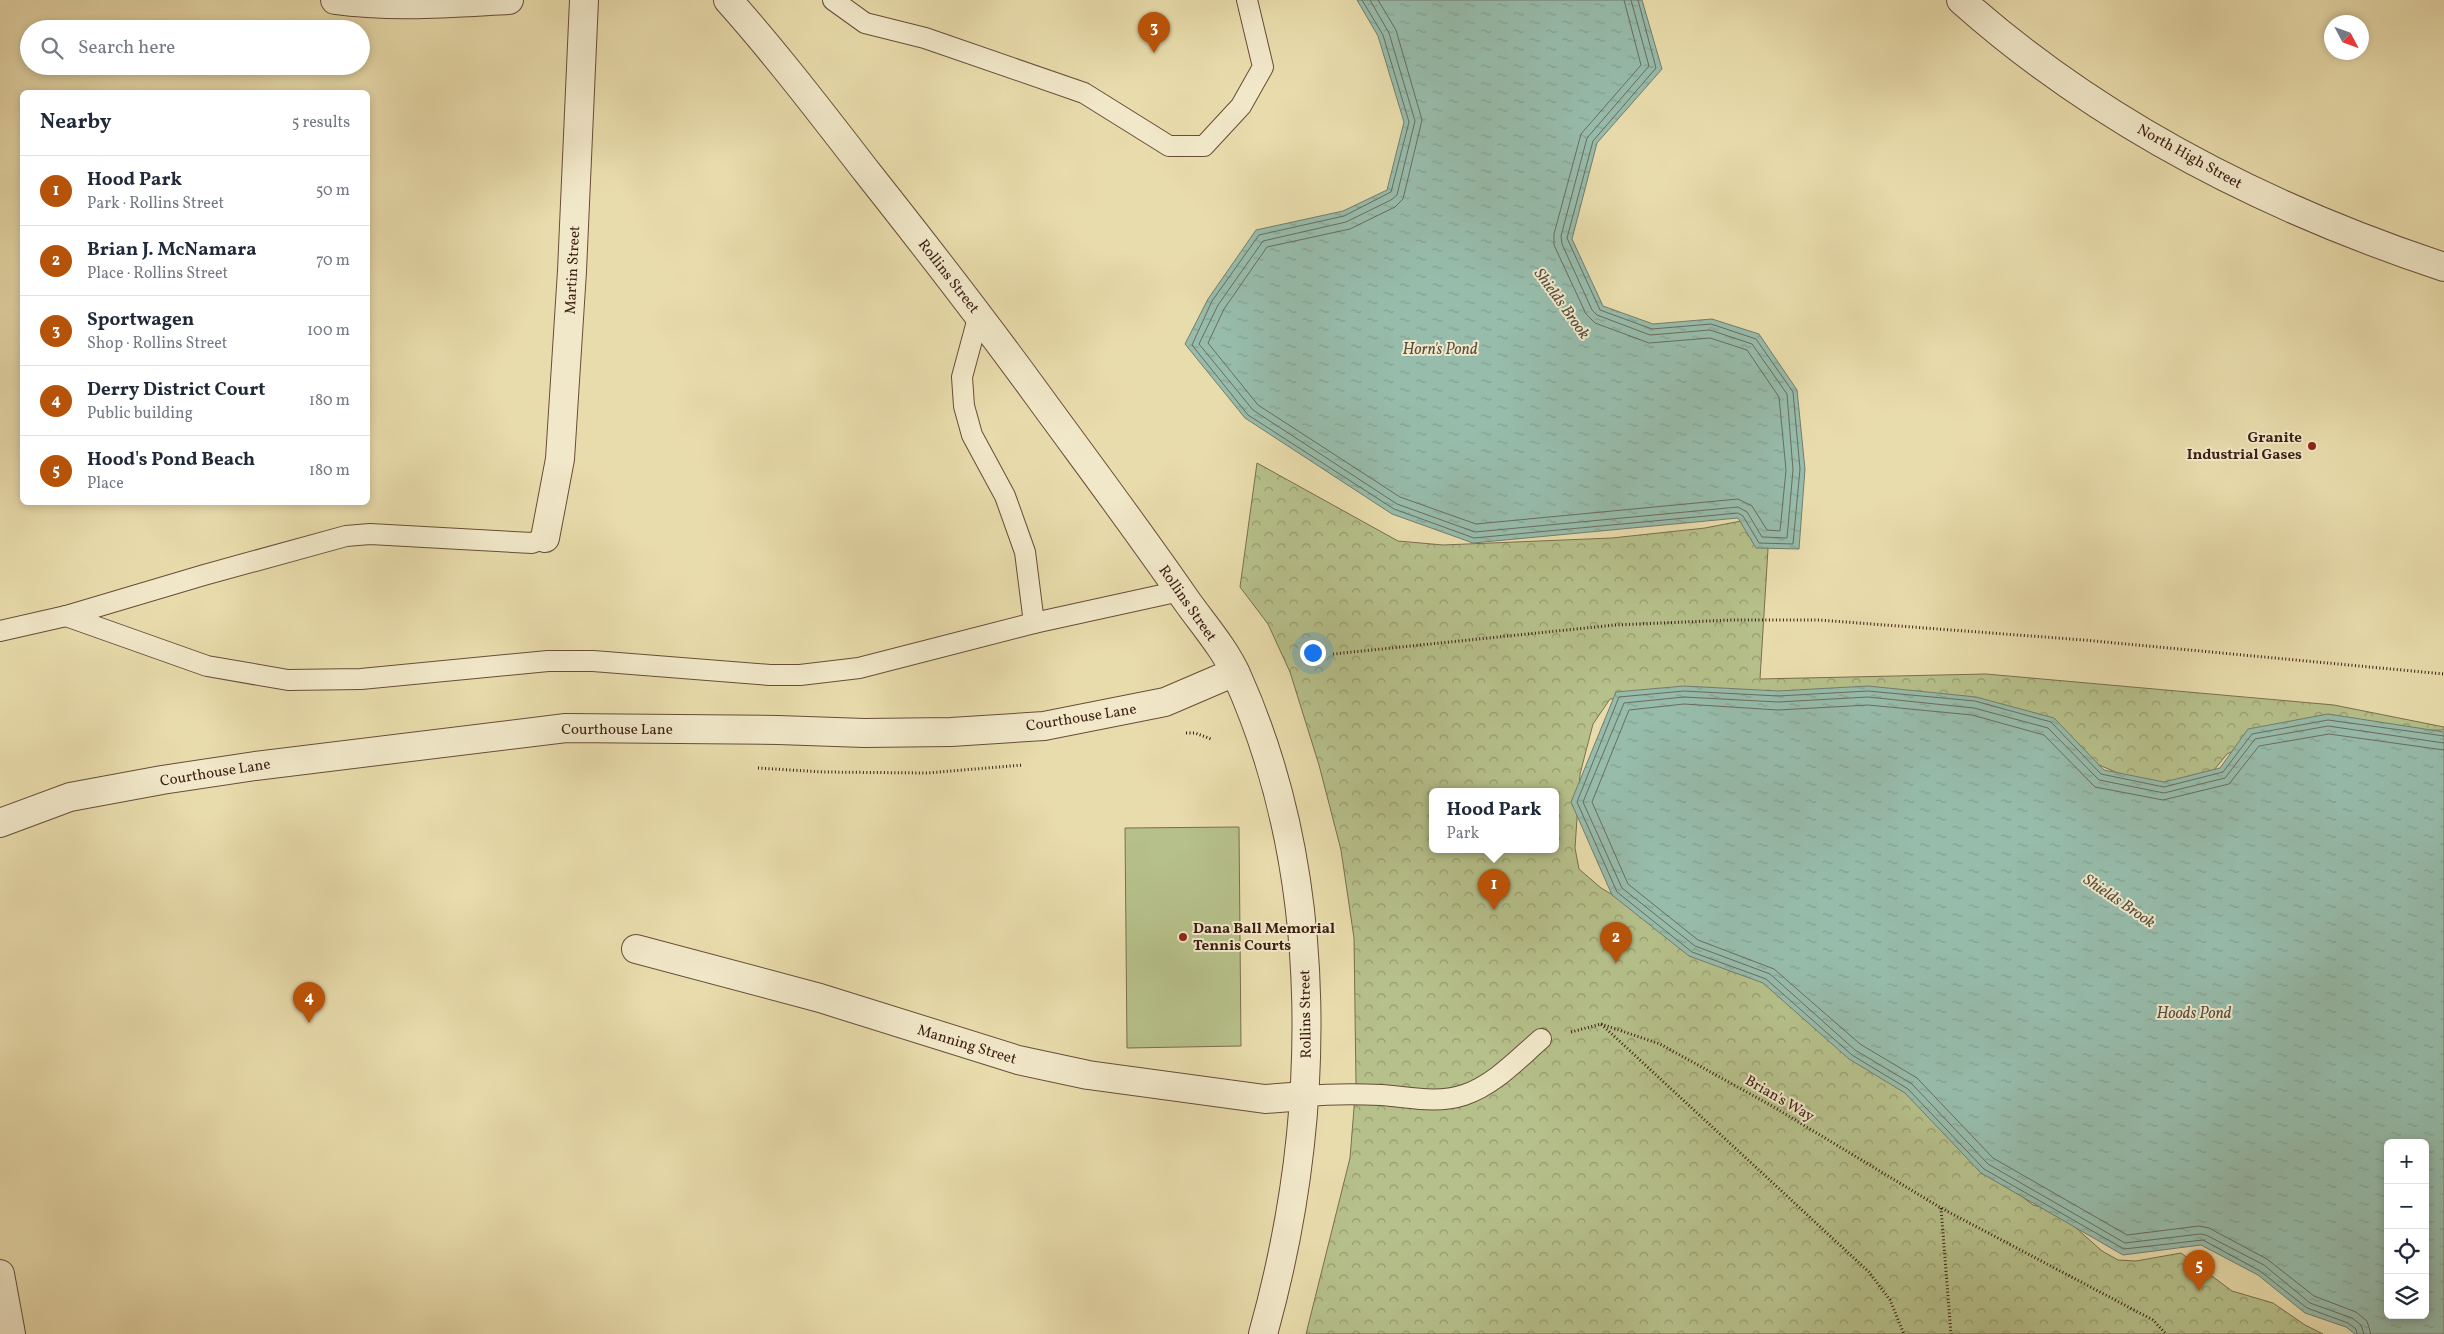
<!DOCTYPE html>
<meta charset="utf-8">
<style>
:root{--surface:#fff;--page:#f6f6f7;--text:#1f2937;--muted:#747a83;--line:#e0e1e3;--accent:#b45309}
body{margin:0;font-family:Vollkorn,serif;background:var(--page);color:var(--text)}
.controls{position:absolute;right:15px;bottom:15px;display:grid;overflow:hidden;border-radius:8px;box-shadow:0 2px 8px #0003}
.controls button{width:45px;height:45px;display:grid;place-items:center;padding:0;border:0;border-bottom:1px solid var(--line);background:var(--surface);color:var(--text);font:25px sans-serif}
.compass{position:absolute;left:2324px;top:15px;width:45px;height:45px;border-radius:50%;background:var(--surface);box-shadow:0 2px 8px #0003;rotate:131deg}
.you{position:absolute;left:1312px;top:652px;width:18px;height:18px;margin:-12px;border:4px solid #fff;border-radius:50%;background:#1a73e8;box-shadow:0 0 0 8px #1a73e833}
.badge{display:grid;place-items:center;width:32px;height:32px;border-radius:50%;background:var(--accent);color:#fff;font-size:16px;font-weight:700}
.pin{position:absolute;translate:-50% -41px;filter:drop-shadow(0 1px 2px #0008)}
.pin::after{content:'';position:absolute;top:26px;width:18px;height:15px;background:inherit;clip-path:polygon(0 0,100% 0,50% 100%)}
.popup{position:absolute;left:1429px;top:788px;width:130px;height:65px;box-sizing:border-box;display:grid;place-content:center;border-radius:8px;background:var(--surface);filter:drop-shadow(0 1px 4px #0005);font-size:16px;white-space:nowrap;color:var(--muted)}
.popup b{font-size:19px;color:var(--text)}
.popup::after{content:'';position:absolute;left:50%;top:100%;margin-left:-10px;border:10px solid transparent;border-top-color:var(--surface)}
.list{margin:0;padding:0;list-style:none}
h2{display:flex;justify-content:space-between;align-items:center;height:65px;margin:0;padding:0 20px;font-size:21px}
h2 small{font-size:16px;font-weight:400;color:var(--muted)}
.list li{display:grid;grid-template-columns:32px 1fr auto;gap:15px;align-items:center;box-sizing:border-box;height:70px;padding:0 20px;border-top:1px solid var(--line)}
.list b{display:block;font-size:19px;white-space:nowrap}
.list p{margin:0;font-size:16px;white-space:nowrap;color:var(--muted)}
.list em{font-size:16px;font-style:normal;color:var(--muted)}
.icon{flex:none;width:28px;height:28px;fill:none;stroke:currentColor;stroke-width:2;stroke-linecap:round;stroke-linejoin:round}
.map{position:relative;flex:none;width:2444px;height:1334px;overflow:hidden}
.search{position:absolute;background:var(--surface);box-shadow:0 2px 8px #0003;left:20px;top:20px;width:350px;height:55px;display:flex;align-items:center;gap:12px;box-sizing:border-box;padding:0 18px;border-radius:28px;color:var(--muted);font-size:19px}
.panel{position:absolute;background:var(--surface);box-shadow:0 2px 8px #0003;left:20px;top:90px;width:350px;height:415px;border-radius:8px}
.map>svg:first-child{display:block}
</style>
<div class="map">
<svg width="2444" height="1334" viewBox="0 0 2444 1334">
<defs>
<pattern id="park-crowns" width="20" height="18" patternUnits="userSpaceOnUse" patternTransform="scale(1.25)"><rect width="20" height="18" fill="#b6c08a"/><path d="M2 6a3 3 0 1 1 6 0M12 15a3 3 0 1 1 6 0" fill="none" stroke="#959b6f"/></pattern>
<pattern id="water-ripples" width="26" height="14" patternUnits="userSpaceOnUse" patternTransform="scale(1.25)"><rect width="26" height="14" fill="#97bcab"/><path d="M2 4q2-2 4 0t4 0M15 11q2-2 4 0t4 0" fill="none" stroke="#83a192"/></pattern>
</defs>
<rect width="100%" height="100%" fill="#e9dcac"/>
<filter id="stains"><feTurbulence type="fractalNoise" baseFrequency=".004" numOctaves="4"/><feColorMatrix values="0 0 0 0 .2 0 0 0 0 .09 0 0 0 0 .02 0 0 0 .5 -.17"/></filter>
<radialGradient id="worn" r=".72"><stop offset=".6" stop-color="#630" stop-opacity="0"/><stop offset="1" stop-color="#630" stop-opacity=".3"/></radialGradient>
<polygon fill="#b6c08a" stroke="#796e4e" points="1239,827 1241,1046 1127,1048 1125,828"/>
<path fill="url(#park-crowns)" stroke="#796e4e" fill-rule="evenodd" d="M1257,463L1398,541L1443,545L1612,538L1705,528L1746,520L1768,549L1760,679L1986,674L2334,705L2444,727V730L2314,732L2265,736L2227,754L2201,786L2165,788L2127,777L2099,765L1725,696L1610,699L1593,724L1580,774L1575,848L1579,869L1601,888L1676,932L1726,951L1907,1092L2011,1188L2033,1205L2057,1211L2102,1251L2118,1260L2136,1261L2181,1253L2232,1291L2273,1303L2305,1325L2323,1334H1306L1350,1158L1356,1083L1354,938L1341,850L1319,765L1290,672L1268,624L1240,587ZM1433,791H1555V849H1433Z"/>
<g fill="url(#water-ripples)" stroke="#737c6e" fill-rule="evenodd">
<polygon points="1357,0 1642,0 1662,69 1597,143 1572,239 1603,306 1653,324 1712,319 1759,334 1797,390 1805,469 1799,549 1756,548 1738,518 1473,543 1392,514 1245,418 1185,344 1208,299 1256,230 1343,211 1387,190 1404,122 1378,36"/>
<path d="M1684,686L1778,691L1868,686L1976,697L2054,718L2104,770L2164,782L2220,768L2248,729L2328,714L2444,732V1334H2355L2346,1327L2305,1313L2258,1275L2201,1245L2123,1255L1981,1173L1905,1093L1849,1059L1763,983L1689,956L1612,895L1571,802L1616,692ZM2388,1143H2425V1315H2388Z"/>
</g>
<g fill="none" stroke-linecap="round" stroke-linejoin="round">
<g stroke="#6a6c5e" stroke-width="1">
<polyline points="1362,0 1383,35 1409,122 1391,192 1344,216 1259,235 1212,301 1192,345 1248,415 1394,509 1474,538 1738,513 1743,516 1759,543 1793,544 1800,469 1793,392 1756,339 1711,324 1652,329 1600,310 1567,238 1593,141 1656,68 1638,0"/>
<polyline points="1370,0 1389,33 1415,121 1397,195 1391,200 1346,222 1263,241 1218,305 1199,344 1253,410 1397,504 1475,532 1738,507 1747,512 1762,537 1787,538 1793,470 1787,394 1752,344 1710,330 1650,335 1597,315 1592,310 1562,244 1561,236 1587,138 1649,66 1631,0"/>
<polyline points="1378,0 1396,30 1422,120 1403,199 1395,207 1350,229 1267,247 1224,309 1208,343 1258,405 1400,497 1476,524 1738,499 1752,506 1767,530 1780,531 1786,470 1779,397 1747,350 1710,338 1649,343 1595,323 1586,314 1554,245 1554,234 1581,134 1641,65 1624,0"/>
<polyline points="2357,1334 2356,1329 2348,1323 2307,1308 2260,1271 2203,1240 2124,1249 1984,1169 1908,1089 1852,1055 1766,979 1692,952 1617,892 1577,802 1619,697 1684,691 1778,696 1868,691 1975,701 2051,722 2101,774 2164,787 2223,772 2252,734 2328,720 2444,736"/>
<polyline points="2364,1334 2361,1325 2352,1318 2310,1303 2264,1265 2206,1235 2200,1234 2125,1243 1988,1164 1912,1084 1855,1050 1770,974 1695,946 1622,888 1583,802 1624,703 1684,697 1778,702 1868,697 1974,708 2048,728 2099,780 2164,793 2225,778 2255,739 2328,726 2444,743"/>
<polyline points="2371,1334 2367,1321 2356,1312 2314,1296 2267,1259 2209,1228 2199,1226 2127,1235 1993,1158 1917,1078 1860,1044 1774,969 1698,940 1628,884 1592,802 1629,710 1684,704 1778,710 1868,705 1972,715 2044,735 2095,787 2163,800 2229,784 2259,746 2329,734 2444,750"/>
</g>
<defs>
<g id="service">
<polyline points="833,0 865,23 925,38 1084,93 1169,146 1204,146 1241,106 1263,67 1247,0"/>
<polyline points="979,314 962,377 964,406 972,435 1005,496 1025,552 1034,623"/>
<polyline points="66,616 207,666 288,680 361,679 548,661 593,661 770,675 800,675 859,668 1034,623 1180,591"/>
<polyline points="0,631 66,616 204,575 346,536 370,534 532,543 545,538"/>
<path d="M1305,1096C1331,1094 1356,1094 1381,1095C1409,1097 1437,1104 1464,1095C1494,1085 1518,1059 1541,1039"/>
</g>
<g id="minor">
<path d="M335,0C393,8 451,3 509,0"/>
<path d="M728,0C777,55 822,114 867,172C924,244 980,316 1034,390C1085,460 1137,529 1186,600C1203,624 1225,649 1237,676C1328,879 1322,1123 1263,1334"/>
<polyline points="545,538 560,459 572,271 584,0"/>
<polyline points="0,823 70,797 162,780 255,766 566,728 778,730 864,733 951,732 1044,726 1165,702 1235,672"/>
<polyline points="636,949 820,998 1018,1060 1088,1075 1265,1099 1305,1096"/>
<polyline points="0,1274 11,1334"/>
</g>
<path id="tertiary" d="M1961,0C2099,123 2269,209 2444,267"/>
</defs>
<use href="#service" stroke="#674d38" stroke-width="22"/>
<use href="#minor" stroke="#674d38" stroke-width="30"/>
<use href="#tertiary" stroke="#674d38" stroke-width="30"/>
<g stroke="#3c1d12" stroke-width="3" stroke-dasharray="1 2.5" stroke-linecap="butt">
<polyline points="1333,654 1615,625 1731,620 1819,620 2084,640 2444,674"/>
<polyline points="1186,733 1195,733 1211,739"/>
<polyline points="758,768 823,772 927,773 1023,765"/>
<polyline points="1601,1024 1660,1044 1772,1106 1941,1208 2153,1320 2166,1334"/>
<polyline points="1571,1032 1601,1024 1869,1272 1890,1300 1904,1334"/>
<polyline points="1941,1208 1951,1334"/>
</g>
<use href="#service" stroke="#f1e8c9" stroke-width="20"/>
<use href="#minor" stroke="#f1e8c9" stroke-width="28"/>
<use href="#tertiary" stroke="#f1e8c9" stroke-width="28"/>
</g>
<g fill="#8f2418" stroke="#f1e8c9" stroke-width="2">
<circle cx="2312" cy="446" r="5"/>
<circle cx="1183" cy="937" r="5"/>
</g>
<g text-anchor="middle" stroke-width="4" stroke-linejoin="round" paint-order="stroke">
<g font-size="15" fill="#3c1d12" stroke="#f1e8c9">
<text transform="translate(2190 156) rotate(29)" y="5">North High Street</text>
<text transform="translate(572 270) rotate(-87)" y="5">Martin Street</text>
<text transform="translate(949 276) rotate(52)" y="5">Rollins Street</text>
<text transform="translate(1188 603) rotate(55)" y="5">Rollins Street</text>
<text transform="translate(1081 717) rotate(-9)" y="5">Courthouse Lane</text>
<text x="617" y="734">Courthouse Lane</text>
<text transform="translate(215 772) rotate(-9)" y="5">Courthouse Lane</text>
<text transform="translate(1305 1014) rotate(-91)" y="5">Rollins Street</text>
<text transform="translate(967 1044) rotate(17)" y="5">Manning Street</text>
<text transform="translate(1780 1098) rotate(30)" y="5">Brian's Way</text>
</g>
<g font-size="15" font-weight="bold" fill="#3c1d12" stroke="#f1e8c9" text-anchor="end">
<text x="2302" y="442">Granite<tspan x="2302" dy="17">Industrial Gases</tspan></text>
<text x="1193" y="933" text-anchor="start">Dana Ball Memorial<tspan x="1193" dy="17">Tennis Courts</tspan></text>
</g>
<g font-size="16" font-style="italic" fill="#574d40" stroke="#f1e8c9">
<text transform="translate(1563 303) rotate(54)" y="6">Shields Brook</text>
<text x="1440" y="354">Horn's Pond</text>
<text transform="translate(2120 900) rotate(34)" y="6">Shields Brook</text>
<text x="2194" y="1018">Hoods Pond</text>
</g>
</g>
<rect width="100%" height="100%" filter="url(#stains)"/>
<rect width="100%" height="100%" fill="url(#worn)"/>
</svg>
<div class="controls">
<button>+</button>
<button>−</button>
<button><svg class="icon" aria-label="locate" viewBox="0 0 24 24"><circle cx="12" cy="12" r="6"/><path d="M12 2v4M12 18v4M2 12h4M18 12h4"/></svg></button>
<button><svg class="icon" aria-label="layers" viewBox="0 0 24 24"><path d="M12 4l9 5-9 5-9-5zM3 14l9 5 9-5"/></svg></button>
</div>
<svg class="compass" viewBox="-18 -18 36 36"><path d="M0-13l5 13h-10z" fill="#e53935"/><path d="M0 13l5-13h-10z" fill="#747a83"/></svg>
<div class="you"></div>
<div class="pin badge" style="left:1494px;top:910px">1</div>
<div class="popup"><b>Hood Park</b>Park</div>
<div class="pin badge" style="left:1616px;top:963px">2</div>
<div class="pin badge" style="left:1154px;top:53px">3</div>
<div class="pin badge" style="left:309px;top:1023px">4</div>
<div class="pin badge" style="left:2199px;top:1291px">5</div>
<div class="search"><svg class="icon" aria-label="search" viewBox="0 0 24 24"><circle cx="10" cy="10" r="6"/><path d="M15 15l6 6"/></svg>Search here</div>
<section class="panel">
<h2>Nearby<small>5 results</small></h2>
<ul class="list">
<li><span class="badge">1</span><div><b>Hood Park</b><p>Park · Rollins Street</p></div><em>50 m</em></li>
<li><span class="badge">2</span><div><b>Brian J. McNamara</b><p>Place · Rollins Street</p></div><em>70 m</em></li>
<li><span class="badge">3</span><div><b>Sportwagen</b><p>Shop · Rollins Street</p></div><em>100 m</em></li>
<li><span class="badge">4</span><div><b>Derry District Court</b><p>Public building</p></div><em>180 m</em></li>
<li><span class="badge">5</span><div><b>Hood's Pond Beach</b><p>Place</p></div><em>180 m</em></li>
</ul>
</section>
</div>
